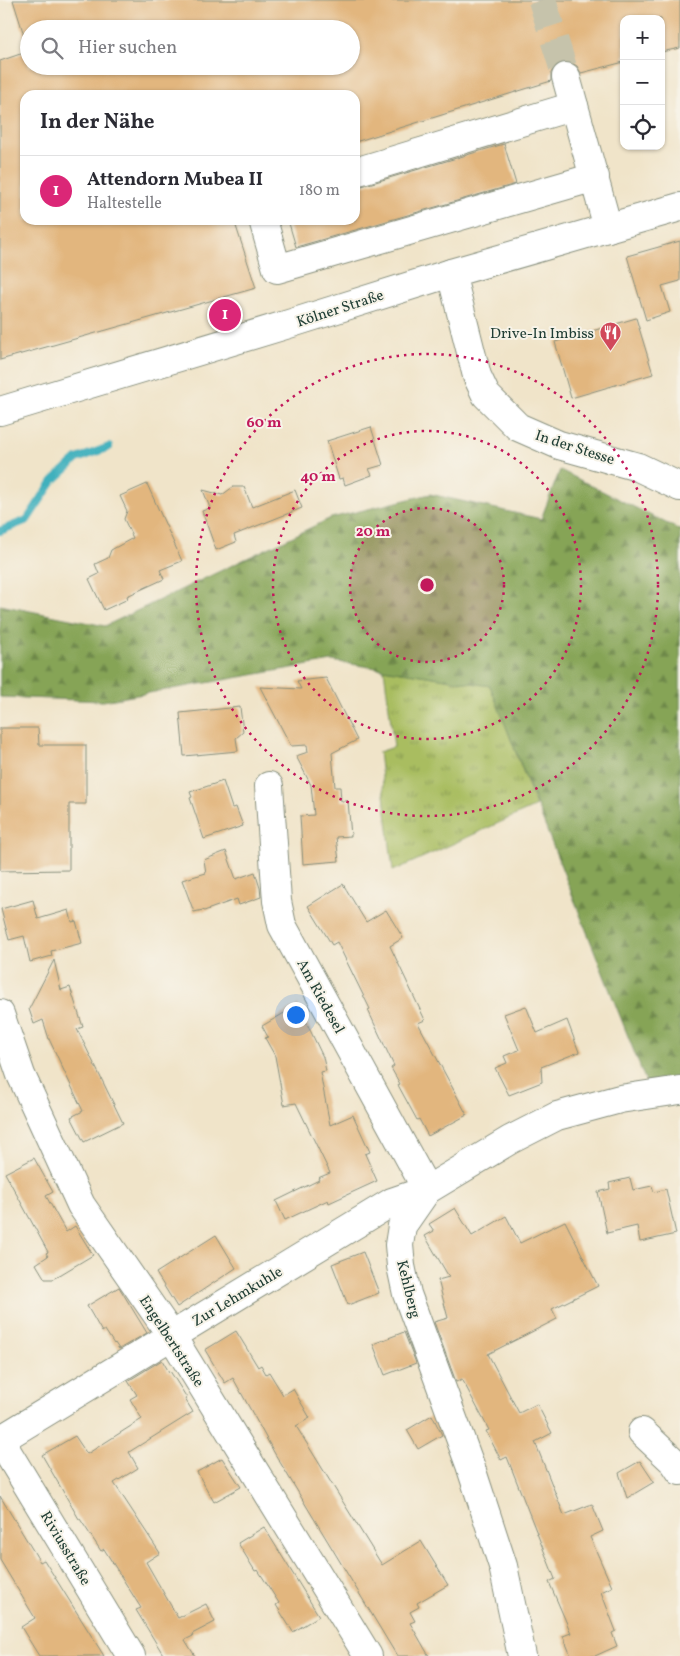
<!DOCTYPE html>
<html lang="de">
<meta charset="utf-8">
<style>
:root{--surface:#fff;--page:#f7f7f7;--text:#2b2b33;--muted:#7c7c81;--line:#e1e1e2;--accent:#db2777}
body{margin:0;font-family:Vollkorn,serif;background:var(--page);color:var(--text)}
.controls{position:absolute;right:15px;top:15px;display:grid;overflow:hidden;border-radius:10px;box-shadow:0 1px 4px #0004}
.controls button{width:45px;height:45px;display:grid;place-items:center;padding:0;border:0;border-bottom:1px solid var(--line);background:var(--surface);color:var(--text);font:25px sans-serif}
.you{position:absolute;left:295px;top:1014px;width:18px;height:18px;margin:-12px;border:4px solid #fff;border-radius:50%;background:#1a73e8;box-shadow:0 0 0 8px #1a73e833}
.badge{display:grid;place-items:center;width:32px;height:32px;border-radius:50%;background:var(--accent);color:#fff;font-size:16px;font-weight:700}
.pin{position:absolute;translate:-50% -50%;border:2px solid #fff;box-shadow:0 1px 5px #0006}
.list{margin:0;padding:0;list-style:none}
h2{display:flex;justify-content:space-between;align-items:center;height:65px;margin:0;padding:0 20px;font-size:21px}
h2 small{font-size:16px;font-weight:400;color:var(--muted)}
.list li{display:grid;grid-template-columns:32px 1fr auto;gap:15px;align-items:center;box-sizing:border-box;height:70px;padding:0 20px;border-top:1px solid var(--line)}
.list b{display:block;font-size:19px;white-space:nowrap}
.list p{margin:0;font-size:16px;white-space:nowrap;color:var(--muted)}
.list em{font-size:16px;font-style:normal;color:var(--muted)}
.icon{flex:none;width:28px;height:28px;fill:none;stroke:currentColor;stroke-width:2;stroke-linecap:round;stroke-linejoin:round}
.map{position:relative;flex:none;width:680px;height:1656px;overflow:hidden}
.search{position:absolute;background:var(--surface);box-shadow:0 1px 4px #0004;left:20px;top:20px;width:340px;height:55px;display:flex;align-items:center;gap:12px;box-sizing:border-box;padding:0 18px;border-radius:28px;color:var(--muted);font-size:19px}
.panel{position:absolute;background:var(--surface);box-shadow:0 1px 4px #0004;left:20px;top:90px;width:340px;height:135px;border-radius:15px}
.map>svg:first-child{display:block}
</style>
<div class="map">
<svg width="680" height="1656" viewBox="0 0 680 1656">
<defs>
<pattern id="grass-tufts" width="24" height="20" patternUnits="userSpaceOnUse" patternTransform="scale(1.25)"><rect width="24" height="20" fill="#a9bd61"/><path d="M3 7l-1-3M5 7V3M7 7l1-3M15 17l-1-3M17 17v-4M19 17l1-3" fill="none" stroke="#899b51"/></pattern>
<pattern id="forest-firs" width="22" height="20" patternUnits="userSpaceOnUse" patternTransform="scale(1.25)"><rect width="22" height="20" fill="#86a457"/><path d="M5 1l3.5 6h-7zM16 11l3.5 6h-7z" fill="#6d8749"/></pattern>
</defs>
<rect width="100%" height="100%" fill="#f7f3e8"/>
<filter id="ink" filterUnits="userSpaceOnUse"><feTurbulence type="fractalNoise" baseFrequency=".02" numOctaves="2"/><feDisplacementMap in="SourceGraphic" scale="10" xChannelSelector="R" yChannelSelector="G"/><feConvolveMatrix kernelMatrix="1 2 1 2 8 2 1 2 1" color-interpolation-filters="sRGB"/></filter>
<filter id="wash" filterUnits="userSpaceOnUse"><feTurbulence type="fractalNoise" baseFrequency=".0096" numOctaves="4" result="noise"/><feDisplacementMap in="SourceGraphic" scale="20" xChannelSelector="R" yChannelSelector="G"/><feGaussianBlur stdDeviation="1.12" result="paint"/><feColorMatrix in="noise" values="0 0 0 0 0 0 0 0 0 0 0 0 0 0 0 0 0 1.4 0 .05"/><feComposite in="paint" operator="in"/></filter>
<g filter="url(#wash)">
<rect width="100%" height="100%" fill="#f0e4c9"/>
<polygon fill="url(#grass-tufts)" stroke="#647d4a" points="384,669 491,686 536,806 393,871 379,752 394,747"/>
<polygon fill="url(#forest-firs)" stroke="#527046" points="560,470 680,530 680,1078 646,1082 490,686 332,661 103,701 0,697 0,605 105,626 331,518 430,494 541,519"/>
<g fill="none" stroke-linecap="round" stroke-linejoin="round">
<polyline stroke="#41b0bd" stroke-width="8" points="0,531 27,520 53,481 77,459 109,447"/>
</g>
<g id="blocks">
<g fill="#e2b67e" fill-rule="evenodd">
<path d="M13,0H680V48L661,52V19H624V62L581,73L577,66L570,62H561L555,66L551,73V81L355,142V95H25V220H234L256,288L0,360V61L29,51ZM29,29H351V66H29Z"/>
<polygon points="504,144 516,184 296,247 288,220 355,220 355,188"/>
<polygon points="680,241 680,281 662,286 670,312 646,320 627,256"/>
<polygon points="636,318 653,374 571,398 555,342"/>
<polygon points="371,427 383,465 369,469 372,475 345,485 343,478 339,479 327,441"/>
<polygon points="147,484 182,561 160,570 164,579 127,596 128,599 104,610 89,579 99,574 95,564 108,558 111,550 133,538 124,519 127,511 120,496"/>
<polygon points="233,487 244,487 252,507 295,490 302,508 234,535 236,542 216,550 202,511 210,508 203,490 222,495"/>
<polygon points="326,678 357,740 332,753 335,787 340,787 341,801 348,801 351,836 336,837 339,861 303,864 300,816 314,815 311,785 296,756 308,752 307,745 291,746 260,687 301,689 297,681"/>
<polygon points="240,707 243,732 236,738 238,751 184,756 180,713"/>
<polygon points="0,728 38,728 39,745 86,745 86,804 69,804 69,870 0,871"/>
<polygon points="223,781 232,808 236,807 243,826 204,839 190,798 192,797 190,792"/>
<polygon points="226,851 236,879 255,872 260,888 261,897 239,905 237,899 204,911 203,910 194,912 182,880 206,873 204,860"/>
<polygon points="343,884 366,922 386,910 403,938 390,946 425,1020 418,1023 467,1115 428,1136 419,1119 417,1120 398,1085 400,1084 391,1068 394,1066 368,1010 370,1009 337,942 332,945 308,906"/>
<polygon points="33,900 38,919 69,910 72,922 76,921 82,943 51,951 52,956 30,962 24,936 9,940 1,909"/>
<polygon points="54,960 61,990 70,987 83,1027 77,1029 123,1123 84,1142 71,1117 83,1111 49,1039 43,1020 34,1024 29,1009"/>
<polygon points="298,1005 323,1057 326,1071 320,1072 330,1125 353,1115 370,1152 365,1154 377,1181 329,1203 328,1200 285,1220 276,1201 319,1180 318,1178 330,1173 296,1103 284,1105 275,1056 265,1038 268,1037 262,1026"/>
<polygon points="526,1006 537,1033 567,1020 579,1052 541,1067 542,1082 509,1095 495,1068 507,1063 504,1056 519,1050 504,1014"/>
<polygon points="34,1158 53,1192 46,1196 66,1232 75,1226 93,1255 53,1279 45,1279 36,1264 48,1256 46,1253 48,1252 5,1173"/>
<polygon points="630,1178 633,1190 652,1186 654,1192 666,1189 676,1234 640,1242 637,1226 607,1233 598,1192 610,1189 609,1183"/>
<polygon points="455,1208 472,1236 506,1216 520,1243 565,1221 598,1286 552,1309 557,1319 488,1354 519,1413 537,1404 552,1433 535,1442 564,1515 592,1504 603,1531 590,1537 612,1587 601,1592 616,1631 612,1633 617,1646 595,1656 571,1656 563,1636 571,1633 549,1582 555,1579 507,1457 501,1460 486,1431 489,1430 462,1379 456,1382 434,1322 448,1318 438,1280 449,1277 425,1236 434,1231 429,1224"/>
<polygon points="216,1235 236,1268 177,1307 156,1273"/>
<polygon points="363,1252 379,1293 348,1305 332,1264"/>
<polygon points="119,1287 147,1333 119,1349 115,1343 114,1344 105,1330 102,1332 87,1306"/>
<polygon points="236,1331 258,1367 261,1365 266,1374 269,1372 283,1395 293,1389 310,1418 296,1426 382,1565 421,1541 448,1585 417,1603 419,1607 410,1612 415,1621 410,1623 429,1656 397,1656 275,1454 233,1378 225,1383 205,1350"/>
<polygon points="404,1332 416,1363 385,1375 373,1344"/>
<polygon points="162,1360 169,1372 170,1371 187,1398 185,1399 193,1412 129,1452 138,1468 114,1483 160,1553 146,1562 178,1618 206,1604 215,1622 192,1634 193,1636 185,1640 195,1656 164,1656 136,1610 141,1608 104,1549 101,1551 80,1519 79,1519 42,1455 75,1436 87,1454 142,1419 130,1399 137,1395 128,1381"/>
<polygon points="432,1415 442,1435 418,1449 407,1430"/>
<polygon points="222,1458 241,1487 214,1502 197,1472"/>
<polygon points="640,1461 654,1482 627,1498 619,1473"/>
<polygon points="0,1496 40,1562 44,1560 104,1656 39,1656 21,1627 35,1618 0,1560"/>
<polygon points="264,1527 319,1616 293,1632 276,1605 279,1603 258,1570 255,1571 238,1543"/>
</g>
</g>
</g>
<g filter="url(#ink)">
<use href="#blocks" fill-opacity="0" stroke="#88907e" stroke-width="1"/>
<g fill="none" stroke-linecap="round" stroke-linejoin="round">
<polyline stroke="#c6c3ab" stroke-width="28" stroke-dasharray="28 14" stroke-linecap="butt" points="542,0 566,77"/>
<defs>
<g id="minor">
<polyline points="566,77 608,228"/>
<polyline points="355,172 574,106"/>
<polyline points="263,220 277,269 595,177"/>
<polyline points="451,273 477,376 486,395 518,427 559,445 638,467 680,487"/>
<polyline points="0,411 292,323 451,273 680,207"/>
<polyline points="0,1014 21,1075 81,1205 171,1335 368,1656"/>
<polyline points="642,1432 674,1462 680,1471"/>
<polyline points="0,1440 392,1202 427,1190 282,925 277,901 269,786"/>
<polyline points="0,1440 131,1656"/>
<polyline points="522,1656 503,1566 470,1465 407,1294 401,1266 399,1245 402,1226 427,1190 510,1140 557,1116 620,1099 680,1090"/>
</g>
</defs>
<use href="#minor" stroke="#88907e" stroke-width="30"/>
<use href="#minor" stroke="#fff" stroke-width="28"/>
</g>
</g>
<circle cx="427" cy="585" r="77" fill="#c2185b" fill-opacity=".12"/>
<g fill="none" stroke="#c2185b" stroke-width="2.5" stroke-dasharray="2.5 5">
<circle cx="427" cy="585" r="77"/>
<circle cx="427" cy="585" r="154"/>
<circle cx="427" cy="585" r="231"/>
</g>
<defs>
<symbol id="restaurant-pin" viewBox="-11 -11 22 30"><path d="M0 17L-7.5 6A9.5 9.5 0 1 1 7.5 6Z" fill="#d1495b" stroke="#f7f3e8"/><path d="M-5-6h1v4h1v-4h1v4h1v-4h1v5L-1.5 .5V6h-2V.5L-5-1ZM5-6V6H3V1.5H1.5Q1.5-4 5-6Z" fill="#fff"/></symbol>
</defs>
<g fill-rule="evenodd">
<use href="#restaurant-pin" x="598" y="320" width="25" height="34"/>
</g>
<g text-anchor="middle" stroke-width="4" stroke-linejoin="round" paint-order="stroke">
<g font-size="15" fill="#1f3d34" stroke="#f7f3e8">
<text transform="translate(340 308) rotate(-18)" y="5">Kölner Straße</text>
<text transform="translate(575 447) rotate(18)" y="5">In der Stesse</text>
<text transform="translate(321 996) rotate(61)" y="5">Am Riedesel</text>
<text transform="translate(409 1289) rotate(76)" y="5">Kehlberg</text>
<text transform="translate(237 1296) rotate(-31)" y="5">Zur Lehmkuhle</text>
<text transform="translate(172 1341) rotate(57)" y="5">Engelbertstraße</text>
<text transform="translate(66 1548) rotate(59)" y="5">Riviusstraße</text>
</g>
<g font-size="15" fill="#1f3d34" stroke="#f7f3e8" text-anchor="end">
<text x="594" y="338">Drive-In Imbiss</text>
</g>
</g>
<circle cx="427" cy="585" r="8" fill="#c2185b" stroke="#f7f3e8" stroke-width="2.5"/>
<g font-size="15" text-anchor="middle" font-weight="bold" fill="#c2185b" stroke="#f7f3e8" stroke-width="4" stroke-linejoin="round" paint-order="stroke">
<text x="264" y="427">60 m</text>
<text x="318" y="481">40 m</text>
<text x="373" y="536">20 m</text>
</g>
</svg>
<div class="controls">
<button>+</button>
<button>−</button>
<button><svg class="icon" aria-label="locate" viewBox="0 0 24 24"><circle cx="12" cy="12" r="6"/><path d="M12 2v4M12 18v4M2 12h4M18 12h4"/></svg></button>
</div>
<div class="you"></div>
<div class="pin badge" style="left:225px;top:315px">1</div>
<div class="search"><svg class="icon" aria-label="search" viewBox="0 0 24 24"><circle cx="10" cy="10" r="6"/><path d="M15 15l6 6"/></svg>Hier suchen</div>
<section class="panel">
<h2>In der Nähe<small></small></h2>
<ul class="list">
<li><span class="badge">1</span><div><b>Attendorn Mubea II</b><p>Haltestelle</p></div><em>180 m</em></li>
</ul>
</section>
</div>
